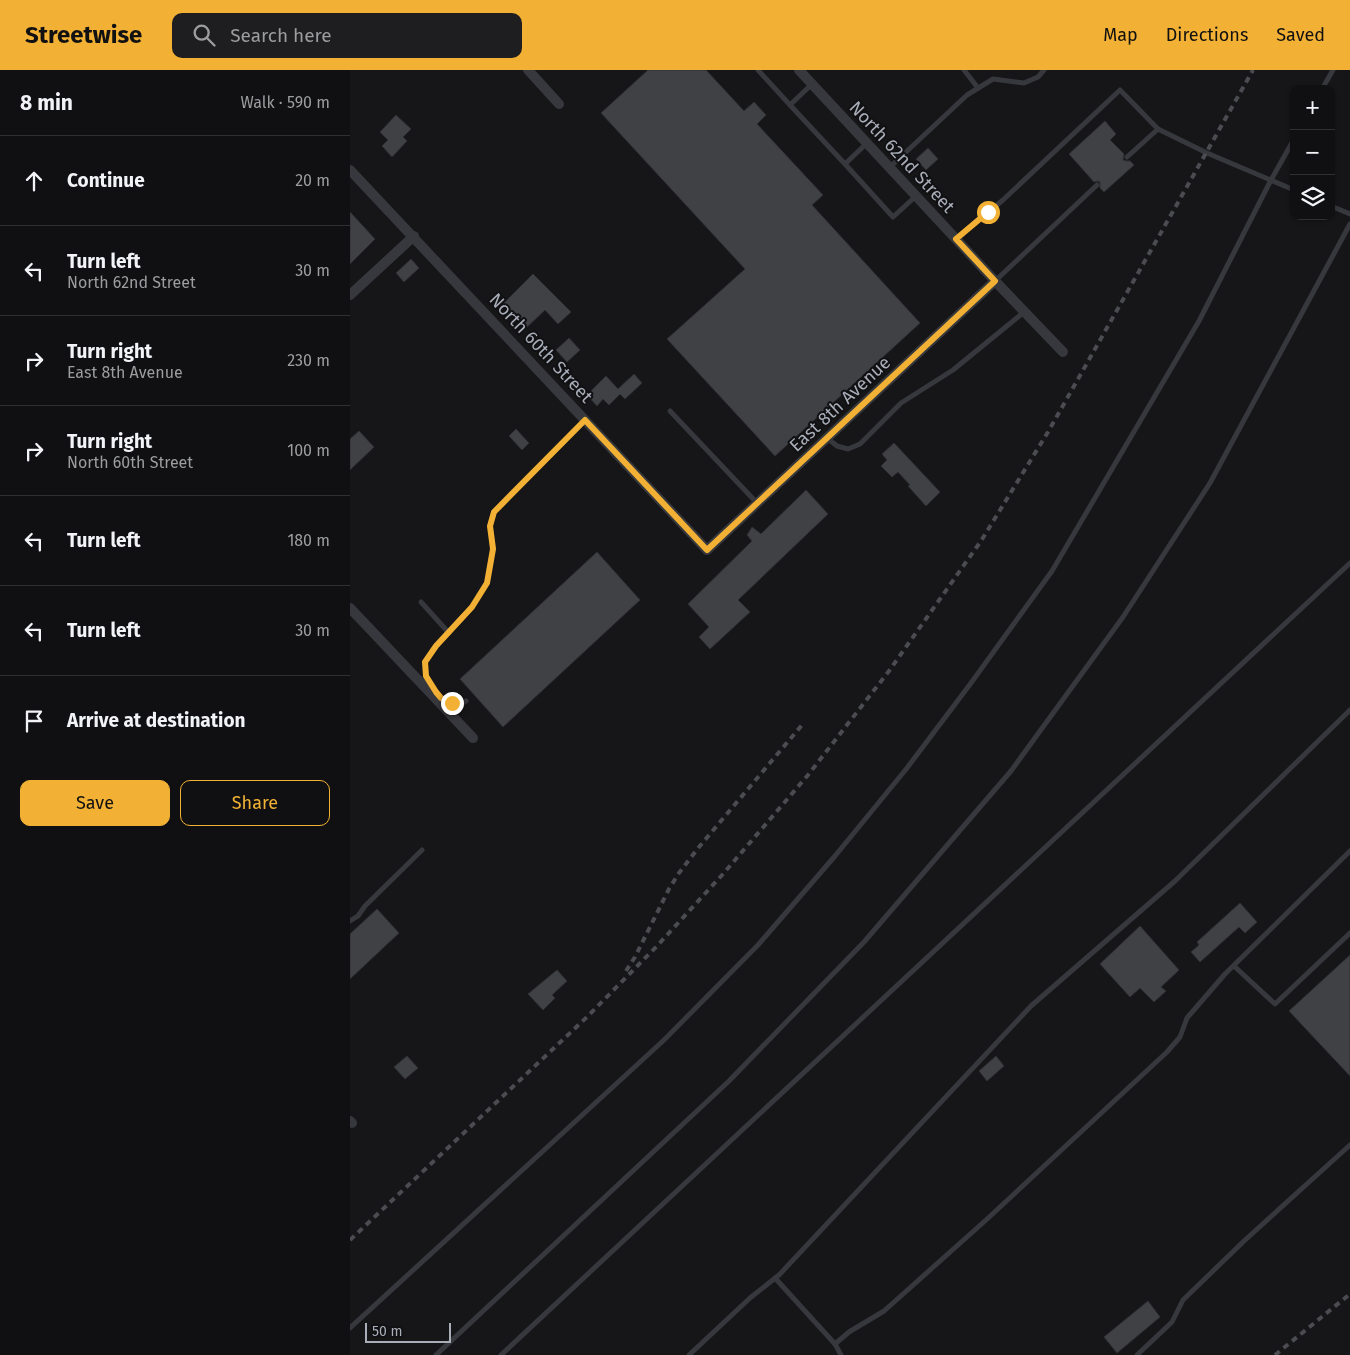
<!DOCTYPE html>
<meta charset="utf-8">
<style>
:root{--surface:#101012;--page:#1e1e20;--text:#f1f3f6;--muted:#9c9d9f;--line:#303032;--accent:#f2b134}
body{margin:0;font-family:"Fira Sans",sans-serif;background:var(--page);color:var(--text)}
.controls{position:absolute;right:15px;top:15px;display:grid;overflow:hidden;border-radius:10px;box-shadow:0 1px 4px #0004}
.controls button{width:45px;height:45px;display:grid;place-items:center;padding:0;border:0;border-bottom:1px solid var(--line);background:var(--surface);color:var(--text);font:25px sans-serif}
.scale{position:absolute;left:15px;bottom:12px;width:86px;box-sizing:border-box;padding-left:5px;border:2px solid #a8adb8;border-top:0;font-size:14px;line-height:18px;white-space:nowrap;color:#a8adb8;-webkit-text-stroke:4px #111113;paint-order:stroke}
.stop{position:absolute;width:15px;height:15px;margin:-11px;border:4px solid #f2b134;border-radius:50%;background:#fff}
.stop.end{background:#f2b134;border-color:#fff;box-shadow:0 1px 5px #0008}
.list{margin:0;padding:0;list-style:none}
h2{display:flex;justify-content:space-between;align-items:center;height:65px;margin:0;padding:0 20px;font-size:21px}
h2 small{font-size:16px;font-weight:400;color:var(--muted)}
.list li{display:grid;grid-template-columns:32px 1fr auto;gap:15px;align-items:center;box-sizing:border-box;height:90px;padding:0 20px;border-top:1px solid var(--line)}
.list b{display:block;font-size:19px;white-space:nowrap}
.list p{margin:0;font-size:16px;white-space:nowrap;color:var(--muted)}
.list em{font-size:16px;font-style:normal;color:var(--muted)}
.actions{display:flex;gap:10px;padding:15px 20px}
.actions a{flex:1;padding:11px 0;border:1px solid var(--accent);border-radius:10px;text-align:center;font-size:18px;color:var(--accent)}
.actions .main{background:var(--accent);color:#111}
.icon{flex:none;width:28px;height:28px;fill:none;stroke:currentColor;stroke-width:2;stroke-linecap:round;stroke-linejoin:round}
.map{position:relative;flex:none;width:1000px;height:1285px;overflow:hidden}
header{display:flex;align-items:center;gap:30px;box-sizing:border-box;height:70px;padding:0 25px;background:var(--accent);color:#111}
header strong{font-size:24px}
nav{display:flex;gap:28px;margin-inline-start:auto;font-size:18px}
.search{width:350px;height:45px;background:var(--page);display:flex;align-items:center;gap:12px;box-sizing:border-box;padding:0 18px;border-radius:10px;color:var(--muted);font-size:19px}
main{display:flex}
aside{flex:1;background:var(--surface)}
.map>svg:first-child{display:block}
</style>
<header>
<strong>Streetwise</strong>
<div class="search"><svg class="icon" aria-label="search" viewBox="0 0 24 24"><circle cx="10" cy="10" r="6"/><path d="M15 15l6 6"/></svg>Search here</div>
<nav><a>Map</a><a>Directions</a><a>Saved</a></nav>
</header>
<main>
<aside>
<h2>8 min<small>Walk · 590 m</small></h2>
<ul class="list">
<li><svg class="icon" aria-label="ahead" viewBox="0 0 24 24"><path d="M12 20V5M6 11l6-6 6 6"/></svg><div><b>Continue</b></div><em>20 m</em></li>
<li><svg class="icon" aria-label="left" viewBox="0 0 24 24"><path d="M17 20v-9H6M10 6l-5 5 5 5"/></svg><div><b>Turn left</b><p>North 62nd Street</p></div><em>30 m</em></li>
<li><svg class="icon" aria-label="right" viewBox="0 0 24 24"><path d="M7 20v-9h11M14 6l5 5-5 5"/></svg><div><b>Turn right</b><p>East 8th Avenue</p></div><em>230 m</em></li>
<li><svg class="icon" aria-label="right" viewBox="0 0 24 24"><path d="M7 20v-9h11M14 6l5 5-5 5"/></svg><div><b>Turn right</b><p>North 60th Street</p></div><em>100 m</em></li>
<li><svg class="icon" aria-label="left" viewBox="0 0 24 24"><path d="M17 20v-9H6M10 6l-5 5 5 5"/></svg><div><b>Turn left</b></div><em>180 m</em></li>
<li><svg class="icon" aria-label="left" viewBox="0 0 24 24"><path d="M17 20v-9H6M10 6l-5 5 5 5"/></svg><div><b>Turn left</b></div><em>30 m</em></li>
<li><svg class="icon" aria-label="arrive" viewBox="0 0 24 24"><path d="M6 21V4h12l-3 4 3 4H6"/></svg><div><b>Arrive at destination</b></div></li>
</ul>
<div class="actions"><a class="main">Save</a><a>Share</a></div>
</aside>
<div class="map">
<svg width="1000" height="1285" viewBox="0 0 1000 1285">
<rect width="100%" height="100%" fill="#161618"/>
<g fill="#404145" stroke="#303034">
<polygon points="298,0 356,0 394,41 404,32 416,45 407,54 473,125 462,135 570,253 425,386 317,269 395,199 251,43"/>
<polygon points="46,45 61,59 53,67 57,71 42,87 32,76 38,70 30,62"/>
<polygon points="755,51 766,64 760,70 774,84 773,90 776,91 780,91 784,95 754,122 750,118 750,112 748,111 744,112 719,84"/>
<polygon points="578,78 588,89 576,100 566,89"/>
<polygon points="0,142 25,169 0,194"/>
<polygon points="61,189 69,198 54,212 46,203"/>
<polygon points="183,204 221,242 208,254 195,240 175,259 152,235"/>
<polygon points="219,268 230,280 217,292 206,280"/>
<polygon points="284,304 292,313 275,329 270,324 259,335 253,329 247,336 237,325 256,306 268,319"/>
<polygon points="166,359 179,373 172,380 159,366"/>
<polygon points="9,361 24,377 0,400 0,369"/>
<polygon points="544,373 590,422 576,436 558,416 560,415 548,402 542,407 531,396 537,390 532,384"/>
<polygon points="456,420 478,444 388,530 400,542 360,579 349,567 359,557 338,534 402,471 397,465 402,457 411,464"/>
<polygon points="247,482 290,530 153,657 110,609"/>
<polygon points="890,833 907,852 895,863 889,857 850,892 841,882 849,875 847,872"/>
<polygon points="27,839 49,863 0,909 0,864"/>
<polygon points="790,856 829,900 811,917 816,921 804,932 790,918 780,927 750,894"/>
<polygon points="1000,885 1000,1006 939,941"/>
<polygon points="207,900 217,911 202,925 205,928 193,940 178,924"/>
<polygon points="57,986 68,998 55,1009 44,997"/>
<polygon points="646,986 654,996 637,1011 629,1001"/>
<polygon points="798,1231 810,1247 767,1283 754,1267"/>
</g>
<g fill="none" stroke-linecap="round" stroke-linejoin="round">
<g stroke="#37383d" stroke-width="5">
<polyline points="408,0 440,35"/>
<polyline points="614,0 628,18"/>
<polyline points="462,14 440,35 495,94"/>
<polyline points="972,19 983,0"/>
<polyline points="517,73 495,94 543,147 566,126"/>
<polyline points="777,87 808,59 857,83 944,120"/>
<polyline points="540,97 617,25 643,9 674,13 688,7 694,0"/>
<polyline points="981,136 1000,144"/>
<polyline points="606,169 653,130 770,20 808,59"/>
<polyline points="645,211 747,115"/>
<polyline points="320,341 407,433"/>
<polyline points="477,368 487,376 498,379 510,374 551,333 603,300 674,242"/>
<polyline points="71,532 99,563"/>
<polyline points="116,631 113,633 102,633 91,628 76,607 75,592 86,575 122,537 137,513 143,479 140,456 144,442 235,350"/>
<polyline points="0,851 8,846 15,836 72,780"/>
<polyline points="884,896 925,934 1000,863"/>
<polyline points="425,1208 485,1274"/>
<polyline points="0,1258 314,970 408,875 485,786 557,698 621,613 702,501 849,251 921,110 944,69"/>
<polyline points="86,1285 379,1011 514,872 661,701 773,547 860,413 1000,154"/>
<polyline points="151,1285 1000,493"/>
<polyline points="339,1285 400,1228 429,1205 681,936 825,811 1000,640"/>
<polyline points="491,1285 485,1274 499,1262 534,1241 636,1150 817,982 830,967 837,948 875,904 1000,781"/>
<polyline points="787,1285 822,1252 833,1230 894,1171 1000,1075"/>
</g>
<g stroke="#37383d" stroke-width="10">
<polyline points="178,0 209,34"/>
<polyline points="449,0 645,211 713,282"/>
<polyline points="0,100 357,480 645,211"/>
<polyline points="0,225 64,166"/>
<polyline points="0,538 123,668"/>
<polyline points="0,1051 2,1053"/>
</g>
<g stroke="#4a4c52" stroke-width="4" stroke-dasharray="6 5" stroke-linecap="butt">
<polyline points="276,901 285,887 319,819 329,803 349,777 452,655"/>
<polyline points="0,1170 237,947 307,876 373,804 458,705 539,601 631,471 698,362 903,0"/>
<polyline points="925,1285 1000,1224"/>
</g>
</g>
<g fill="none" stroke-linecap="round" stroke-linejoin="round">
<polyline stroke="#f2b134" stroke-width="6" points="102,633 91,628 86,622 76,606 75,592 86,576 122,537 137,513 143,479 140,456 144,442 235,350 357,480 645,211 606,169 638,142"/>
</g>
<g text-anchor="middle" stroke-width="4" stroke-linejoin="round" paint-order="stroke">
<g font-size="18" fill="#a8adb8" stroke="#111113">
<text transform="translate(552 87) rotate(47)" y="6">North 62nd Street</text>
<text transform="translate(191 278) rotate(47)" y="6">North 60th Street</text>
<text transform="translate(490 334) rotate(-43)" y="6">East 8th Avenue</text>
</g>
</g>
</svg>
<div class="controls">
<button>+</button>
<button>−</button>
<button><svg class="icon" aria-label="layers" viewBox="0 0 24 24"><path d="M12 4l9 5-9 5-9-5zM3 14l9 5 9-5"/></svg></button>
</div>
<div class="scale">50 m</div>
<div class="stop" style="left:638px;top:142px"></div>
<div class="stop end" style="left:102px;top:633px"></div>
</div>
</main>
